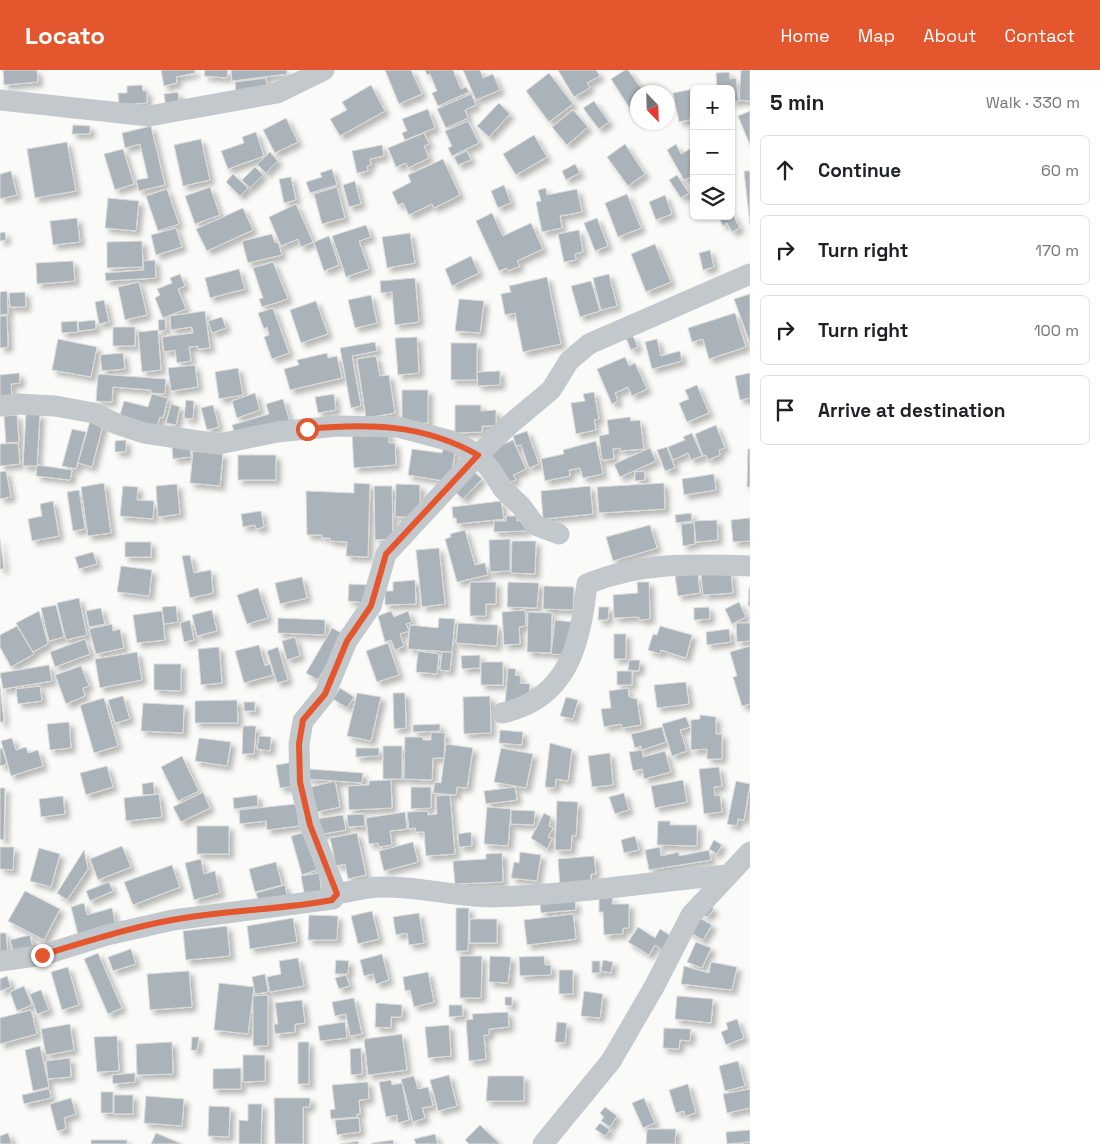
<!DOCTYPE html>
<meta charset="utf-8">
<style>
:root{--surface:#fff;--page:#f6f6f6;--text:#202124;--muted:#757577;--line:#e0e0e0;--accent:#e4572e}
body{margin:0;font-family:"Space Grotesk",sans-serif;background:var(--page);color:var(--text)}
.controls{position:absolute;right:15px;top:15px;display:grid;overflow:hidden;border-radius:8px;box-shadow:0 1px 4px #0004}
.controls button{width:45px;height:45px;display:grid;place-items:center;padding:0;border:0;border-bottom:1px solid var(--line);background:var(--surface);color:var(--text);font:25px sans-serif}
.compass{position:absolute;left:630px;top:15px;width:45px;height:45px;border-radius:50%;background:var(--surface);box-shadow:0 1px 4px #0004;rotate:157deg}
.stop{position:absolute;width:15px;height:15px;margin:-11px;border:4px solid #e4572e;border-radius:50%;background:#fff}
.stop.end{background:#e4572e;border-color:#fff;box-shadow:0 1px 5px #0008}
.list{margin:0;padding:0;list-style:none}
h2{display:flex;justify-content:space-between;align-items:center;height:65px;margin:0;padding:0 20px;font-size:21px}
h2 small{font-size:16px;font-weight:400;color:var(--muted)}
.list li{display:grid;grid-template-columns:32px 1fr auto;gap:15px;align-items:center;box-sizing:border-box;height:70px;margin:0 10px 10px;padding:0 10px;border:1px solid var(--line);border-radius:8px}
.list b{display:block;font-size:19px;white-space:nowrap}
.list em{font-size:16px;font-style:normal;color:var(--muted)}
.icon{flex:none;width:28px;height:28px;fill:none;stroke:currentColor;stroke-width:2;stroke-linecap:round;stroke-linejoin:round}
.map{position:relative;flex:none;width:750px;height:1074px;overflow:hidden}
header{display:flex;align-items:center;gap:30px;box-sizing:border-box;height:70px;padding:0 25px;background:var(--accent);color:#fff}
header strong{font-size:24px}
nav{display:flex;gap:28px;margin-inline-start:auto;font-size:18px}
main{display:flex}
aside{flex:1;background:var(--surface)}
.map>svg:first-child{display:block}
</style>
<header>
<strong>Locato</strong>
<nav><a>Home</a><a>Map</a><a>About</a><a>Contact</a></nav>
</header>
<main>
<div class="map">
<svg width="750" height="1074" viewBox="0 0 750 1074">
<defs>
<filter id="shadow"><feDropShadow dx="4.5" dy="4.5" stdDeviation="2.5" flood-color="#0004"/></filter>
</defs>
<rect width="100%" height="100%" fill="#fafaf8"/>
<g fill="#aab3b9" stroke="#dcdcda" filter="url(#shadow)">
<polygon points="3,0 37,0 38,12 4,15"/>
<polygon points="161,0 195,0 195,3 176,7 177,13 164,16"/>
<polygon points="205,0 228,0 227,8 204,6"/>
<polygon points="231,0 287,0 287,4 232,11"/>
<polygon points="385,0 411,0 422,24 399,34"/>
<polygon points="425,0 453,0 461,19 466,17 469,22 438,36 432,23 437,21 430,4 427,5"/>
<polygon points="463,0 480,0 483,8 493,4 500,20 476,30"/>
<polygon points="558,0 596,0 600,6 587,13 590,18 574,27"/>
<polygon points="625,0 628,0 644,22 638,22 638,36 631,40 611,9"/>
<polygon points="741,0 750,0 750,31 739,30"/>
<polygon points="729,2 730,9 736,8 739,31 731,32 731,19 717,19 716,3"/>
<polygon points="549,3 573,34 549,52 526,21"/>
<polygon points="266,8 268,20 236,25 235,12"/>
<polygon points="142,15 143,21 147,21 147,33 119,35 118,23 127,23 127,16"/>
<polygon points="371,15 385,41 340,66 330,49 347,40 342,32"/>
<polygon points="698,18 694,19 694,49 679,52 673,23"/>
<polygon points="178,22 180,35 166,37 164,24"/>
<polygon points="471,24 476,35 465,40 468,48 446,58 437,39"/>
<polygon points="594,31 609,52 599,59 583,38"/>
<polygon points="499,33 510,44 489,67 477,56"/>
<polygon points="428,39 435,58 405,70 402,63 407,61 402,49"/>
<polygon points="573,40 588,57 567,75 552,57"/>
<polygon points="750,41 750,75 738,46"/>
<polygon points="286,48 298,72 275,83 263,60"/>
<polygon points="468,51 479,73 452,86 448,78 452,76 445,61"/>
<polygon points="73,55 90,56 90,64 72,64"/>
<polygon points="151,56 165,115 139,121 136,110 148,108 140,74 125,78 122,63"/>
<polygon points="256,62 264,86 228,99 221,81 244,73 242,67"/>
<polygon points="424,63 429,74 424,76 429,88 408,98 406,93 396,97 388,78"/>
<polygon points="534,65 547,87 516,105 503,84"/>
<polygon points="201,69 210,110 183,116 174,75"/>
<polygon points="67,72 76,121 35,128 27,79"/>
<polygon points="625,74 645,104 628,116 607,87"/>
<polygon points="676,74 681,84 690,79 694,84 694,105 684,110 667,80"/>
<polygon points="382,75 384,86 370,89 371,95 367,96 368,101 357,103 352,81"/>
<polygon points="123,79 134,114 115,120 104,84"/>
<polygon points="467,81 471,90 458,95 454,87"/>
<polygon points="270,82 278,91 266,103 257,94"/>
<polygon points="443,89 460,125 434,138 432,134 409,145 403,133 398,135 392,122 411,112 408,105"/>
<polygon points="575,94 580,103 566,110 562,101"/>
<polygon points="255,97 263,105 250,118 242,110"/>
<polygon points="332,99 337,115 310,123 306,112 322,107 320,103"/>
<polygon points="11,101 17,125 0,129 0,104"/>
<polygon points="744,101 750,101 750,154"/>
<polygon points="233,104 248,118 240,126 226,112"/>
<polygon points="677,105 689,123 681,128 669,110"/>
<polygon points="291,107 296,130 284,133 279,109"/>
<polygon points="355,111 361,134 349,137 343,115"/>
<polygon points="504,115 511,133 498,138 491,121"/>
<polygon points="210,117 220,145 195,154 185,126"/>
<polygon points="337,117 345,148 322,154 314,124"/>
<polygon points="546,118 547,125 577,119 582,142 560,146 562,158 542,162 536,132 541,131 538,120"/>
<polygon points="167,119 179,154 158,161 146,126"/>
<polygon points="627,124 641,158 618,167 605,133"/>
<polygon points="665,125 672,144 656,150 649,132"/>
<polygon points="108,128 139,131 136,161 105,158"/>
<polygon points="296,134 313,172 301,177 298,169 281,176 269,147"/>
<polygon points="243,138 253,160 207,181 196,159"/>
<polygon points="731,141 740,158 732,162 727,153 723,156 718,146 731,146"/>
<polygon points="492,143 503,166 531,153 543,179 517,191 520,196 508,201 507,198 499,201 476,151"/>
<polygon points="77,148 80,172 53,175 50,151"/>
<polygon points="597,148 608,176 595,181 584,153"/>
<polygon points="366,155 371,167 359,171 369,199 346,207 332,166"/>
<polygon points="176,158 182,177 156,185 151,165"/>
<polygon points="579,160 583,182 575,184 576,190 564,192 558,164"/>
<polygon points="5,162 6,170 0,171 0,163"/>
<polygon points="410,163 415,193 387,198 382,167"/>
<polygon points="272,164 275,173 278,172 282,185 248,193 242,171"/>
<polygon points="329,166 339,195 324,201 314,172"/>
<polygon points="142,171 143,197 107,198 107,172"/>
<polygon points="655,174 671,212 646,222 631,184"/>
<polygon points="710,180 714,197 703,200 699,183"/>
<polygon points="471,186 479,203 452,216 445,199"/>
<polygon points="155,190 156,208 106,211 105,203 144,200 143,191"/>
<polygon points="73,191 75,211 37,214 36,193"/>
<polygon points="273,192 288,229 262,237 259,229 263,228 253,198"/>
<polygon points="239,199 245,219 210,228 205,208"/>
<polygon points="180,204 185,216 178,219 186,239 163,248 155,228 160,225 157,219 172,213 170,208"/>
<polygon points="609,204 617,236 601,240 593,208"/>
<polygon points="547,207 561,274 523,282 515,243 505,245 501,224 511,222 509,216"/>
<polygon points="415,208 419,252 395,255 392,222 381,223 380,211"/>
<polygon points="591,211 600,241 580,247 571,216"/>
<polygon points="139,212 147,245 125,250 118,217"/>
<polygon points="7,221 8,244 0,245 0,222"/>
<polygon points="25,222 26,237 10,237 9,223"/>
<polygon points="750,224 750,273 734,229"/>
<polygon points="371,225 377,253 355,258 348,230"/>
<polygon points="459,229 484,231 480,263 455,261"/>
<polygon points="104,230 109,252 99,254 95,232"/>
<polygon points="316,231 328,264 301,273 290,240"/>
<polygon points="273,238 289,283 272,289 264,267 269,265 267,257 264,259 258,243"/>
<polygon points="205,241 210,278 198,279 198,276 189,277 191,291 177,293 175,280 164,282 162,267 193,263 192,257 171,260 170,246"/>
<polygon points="735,243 746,277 709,289 703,269 692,272 688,258"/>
<polygon points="0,246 7,246 8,277 0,278"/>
<polygon points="222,247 226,258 212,263 208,251"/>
<polygon points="165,249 166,260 159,261 158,250"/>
<polygon points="95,250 96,259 79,261 78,252"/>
<polygon points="77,251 78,262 62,263 61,252"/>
<rect x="113" y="257" width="22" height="19"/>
<polygon points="158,260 161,300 142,302 138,262"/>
<polygon points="633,266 638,277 631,280 626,268"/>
<polygon points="417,267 419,303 398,305 395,268"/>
<polygon points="58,269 97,277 91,307 52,300"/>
<polygon points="657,269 661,286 680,281 682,291 652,299 645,272"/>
<polygon points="375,272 377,281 352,286 361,336 351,338 340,278"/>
<rect x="451" y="273" width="26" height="37"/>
<polygon points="123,283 125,299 102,301 100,285"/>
<polygon points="327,283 328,288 337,286 342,308 290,320 284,299 299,295 297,290"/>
<polygon points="376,286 380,306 389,305 395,343 366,348 357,289"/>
<polygon points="625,287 629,296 635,293 647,319 632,326 628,317 615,323 618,331 612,334 597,299"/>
<polygon points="195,295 198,317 171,321 168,298"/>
<polygon points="238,298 243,325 219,329 215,302"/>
<polygon points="500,301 500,315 478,316 477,302"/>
<polygon points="19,303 20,313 11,314 12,330 0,332 0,305"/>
<polygon points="750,303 750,328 740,330 735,306"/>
<polygon points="98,304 166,309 165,324 151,323 151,320 113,317 112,332 96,331"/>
<polygon points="697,315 709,343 687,352 679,333 689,329 685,320"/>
<rect x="402" y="320" width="26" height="33"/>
<polygon points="594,322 599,349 594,350 596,360 576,364 571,333 585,331 583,324"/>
<polygon points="255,323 260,340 237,348 232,331"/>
<polygon points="152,324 168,328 163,348 160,347 157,357 119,348 124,331 148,337"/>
<polygon points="334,324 336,340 318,343 315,327"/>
<polygon points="283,329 290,352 236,368 232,355 269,344 266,334"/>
<polygon points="186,330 194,331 193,349 184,348"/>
<polygon points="171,334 180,337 176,355 166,353"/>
<polygon points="213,335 219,357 207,360 201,338"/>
<polygon points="455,335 481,335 481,341 496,340 496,356 482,356 482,362 455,363"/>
<polygon points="26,343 40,344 37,396 23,396"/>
<polygon points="17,345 19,372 6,373 4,346"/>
<polygon points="630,347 631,351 640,350 644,379 620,381 620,378 613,379 614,389 602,390 599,366 609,364 607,350"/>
<polygon points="91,348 104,351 92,397 78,393"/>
<polygon points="716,355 725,378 719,380 720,385 708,390 706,385 703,386 695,364"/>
<polygon points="72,359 86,362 76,399 62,396"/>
<polygon points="527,361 539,394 529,398 521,375 516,376 513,366"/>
<polygon points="389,362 389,373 395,373 396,395 354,398 352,364"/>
<polygon points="692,363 702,386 691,390 688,383 673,390 668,377 685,370 683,367"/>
<polygon points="126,370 126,382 115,382 115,371"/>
<polygon points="513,370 526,399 513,405 516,410 505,414 489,381"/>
<polygon points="596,371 603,404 583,408 580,398 569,400 570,406 545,411 541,389 564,384 563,380"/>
<polygon points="18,373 20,394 0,396 0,374"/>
<polygon points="444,374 456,377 450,412 408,405 412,379 442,383"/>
<polygon points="190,375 191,387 173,389 172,377"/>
<polygon points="667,377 675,398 665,401 657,380"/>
<polygon points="650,378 656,391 620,407 614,394"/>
<polygon points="748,379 750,379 750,417 747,417"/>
<polygon points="193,381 223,384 220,416 190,413"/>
<rect x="238" y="385" width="38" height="25"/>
<polygon points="37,395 72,400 70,410 36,406"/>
<polygon points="6,401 11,427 0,429 0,402"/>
<polygon points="473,401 482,409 463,429 454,421"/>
<polygon points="644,401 645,410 635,411 635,402"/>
<polygon points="714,404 716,420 684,425 682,409"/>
<polygon points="104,413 111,463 88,466 81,417"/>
<polygon points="354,413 370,414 368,487 346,486 347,472 330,471 330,468 322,468 322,465 307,465 306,421 354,423"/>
<polygon points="664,413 665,439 599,443 597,417"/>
<polygon points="177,414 180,444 158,447 156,416"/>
<polygon points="396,414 420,415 420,447 395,447"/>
<polygon points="123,416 138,417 137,430 154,431 153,449 120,446"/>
<polygon points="374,416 392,416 393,469 375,470"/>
<polygon points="590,416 593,444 543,449 541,421"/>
<polygon points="79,420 85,459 73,461 67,422"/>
<polygon points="53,431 59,466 32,471 28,449 42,446 40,434"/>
<polygon points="501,431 504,449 457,454 456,448 453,448 452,437"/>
<polygon points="261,441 264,457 256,459 255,455 243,457 241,444"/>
<polygon points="691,443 692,451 676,453 675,445"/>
<polygon points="506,446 517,446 517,451 525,450 526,461 494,462 494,451 506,451"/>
<polygon points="750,448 750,471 733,472 731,450"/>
<polygon points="717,450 718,470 696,472 694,451"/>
<polygon points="694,453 695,474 683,476 681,454"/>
<polygon points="650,455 657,478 613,491 606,467"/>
<polygon points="465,460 475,495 485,493 488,505 457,512 445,469 451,467 450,464"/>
<polygon points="0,469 4,499 0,499"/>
<polygon points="510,469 510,501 490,502 489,470"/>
<polygon points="512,471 536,471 535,504 511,503"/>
<rect x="125" y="472" width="26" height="15"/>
<polygon points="439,478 445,534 422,537 416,480"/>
<polygon points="93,482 97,494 79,499 75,487"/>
<polygon points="190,485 194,503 211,500 213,523 190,528 182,486"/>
<polygon points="121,496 152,500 149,526 117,522"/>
<polygon points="731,502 733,523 703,525 701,504"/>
<polygon points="698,504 700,523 678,526 675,506"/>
<polygon points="302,507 307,528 280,534 275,513"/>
<polygon points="415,510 416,534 385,535 385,521 393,521 393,512"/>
<polygon points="470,512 496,512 496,534 486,534 486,546 470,546"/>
<polygon points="508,512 539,513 537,538 507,537"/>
<polygon points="637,512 649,512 650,549 639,550 639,547 614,548 613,525 638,523"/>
<polygon points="349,514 369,515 367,533 348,531"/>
<polygon points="544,516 574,517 573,540 543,539"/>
<polygon points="258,518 268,548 247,554 237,525"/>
<polygon points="749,518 750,518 750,536 748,536"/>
<polygon points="79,528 87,565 66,570 57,533"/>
<polygon points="739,532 746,547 732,554 725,539"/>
<polygon points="56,535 64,567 49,571 41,538"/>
<polygon points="176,536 178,552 164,554 162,537"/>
<polygon points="599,537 609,537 608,550 598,550"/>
<polygon points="709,537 710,549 694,550 694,538"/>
<polygon points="101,538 105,554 89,557 86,541"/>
<polygon points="212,540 217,561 197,566 192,545"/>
<polygon points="525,540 526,556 519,557 520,574 504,575 502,542"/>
<polygon points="39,541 48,574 33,582 16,553"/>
<polygon points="162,541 165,570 137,573 133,545"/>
<polygon points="391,541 394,547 408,541 412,552 406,554 409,561 400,564 404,576 395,580 391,570 385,572 378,546"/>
<polygon points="528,542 552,543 551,583 527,582"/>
<polygon points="278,548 325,550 325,565 278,563"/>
<polygon points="439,548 455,549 452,582 408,579 410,555 438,558"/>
<polygon points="190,550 194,570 184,572 180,553"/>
<polygon points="555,550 572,552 569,585 551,584"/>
<polygon points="458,553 498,555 497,576 456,573"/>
<polygon points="736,553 750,553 750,571 737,572"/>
<polygon points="112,554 113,561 120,559 124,578 96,584 89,559"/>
<polygon points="17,556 34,584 11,597 0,577 0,565"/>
<polygon points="660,556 692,565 686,588 661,580 660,584 648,580 653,564 657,565"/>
<polygon points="332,558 345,565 318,610 306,603"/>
<polygon points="729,559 731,572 707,575 706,562"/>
<rect x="614" y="564" width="12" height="25"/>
<polygon points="295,567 300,586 287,590 282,571"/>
<polygon points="85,569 90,584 55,597 50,582"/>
<polygon points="388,573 399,605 377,612 366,581"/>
<polygon points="259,575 265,596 270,594 273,605 244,613 235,581"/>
<polygon points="750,576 750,634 742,636 733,607 737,606 730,582"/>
<polygon points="219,577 222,613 201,615 198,579"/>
<polygon points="278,577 288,610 277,613 267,581"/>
<polygon points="418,581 439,584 437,604 416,602"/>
<polygon points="137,582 142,610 100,618 95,589"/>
<polygon points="442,582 452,582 450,601 440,600"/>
<polygon points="480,585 480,598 462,599 461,586"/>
<polygon points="629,590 640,590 639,601 628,600"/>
<rect x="481" y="592" width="22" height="23"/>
<polygon points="154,594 181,594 181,621 154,620"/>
<polygon points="49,595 52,611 3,619 0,603"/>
<polygon points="81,596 89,616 83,618 85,626 66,634 55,605"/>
<polygon points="508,598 516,599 515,605 521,606 520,613 530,614 528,635 505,633"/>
<rect x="617" y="601" width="15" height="14"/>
<polygon points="686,612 689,634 657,638 654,615"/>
<polygon points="0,616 4,652 0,652"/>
<polygon points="40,616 42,631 18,634 16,619"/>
<polygon points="340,618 354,627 347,638 333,629"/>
<polygon points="628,618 629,627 637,629 641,655 622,658 621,654 604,657 601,639 611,638 609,621"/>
<polygon points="357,623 381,627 371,671 347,666"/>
<polygon points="393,623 405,623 406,658 394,659"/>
<polygon points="123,626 130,649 115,653 108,630"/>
<polygon points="490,626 491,663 464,664 463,627"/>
<polygon points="566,627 578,630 573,649 560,646"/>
<polygon points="104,628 118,676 94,683 80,635"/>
<polygon points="237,630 238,653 195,653 195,631"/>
<rect x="244" y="632" width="11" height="9"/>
<polygon points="143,633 184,635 183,663 141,661"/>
<polygon points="700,645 716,647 716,664 722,664 722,689 707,689 707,679 691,680 691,650 700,649"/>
<polygon points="686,647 690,657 680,660 687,681 672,686 662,654"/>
<polygon points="69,652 71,678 50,680 47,654"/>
<polygon points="440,654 440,661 413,662 413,655"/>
<polygon points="243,656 256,656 254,684 242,684"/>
<polygon points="662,657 666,672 642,680 641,676 635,678 631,664"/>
<polygon points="500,660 523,662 522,675 499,673"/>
<polygon points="431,662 445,663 444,688 433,688 432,710 404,709 405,667 423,667 423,670 431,670"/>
<polygon points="259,666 271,667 270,681 257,679"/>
<polygon points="12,668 16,680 26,677 28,683 38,680 43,696 11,706 1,671"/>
<polygon points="199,668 231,672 227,696 195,691"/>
<polygon points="550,673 572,679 568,711 556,709 555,718 545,717"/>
<polygon points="446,674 473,678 467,718 457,717 456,725 433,723 435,712 441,713"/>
<rect x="383" y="676" width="19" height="33"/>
<polygon points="2,678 7,694 0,696 0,679"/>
<polygon points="356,678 379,678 379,686 356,687"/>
<polygon points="501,678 533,684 526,718 494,712"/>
<polygon points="642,680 643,687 665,681 671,702 644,709 642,699 633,701 629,682"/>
<polygon points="610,683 613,715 592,717 588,686"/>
<polygon points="182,686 199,721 178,731 161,697"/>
<polygon points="294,692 298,716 280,718 276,695"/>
<polygon points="107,696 113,717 86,725 80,703"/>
<polygon points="719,697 722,716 714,717 715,726 720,725 722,742 704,744 699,699"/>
<polygon points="308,699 363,703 362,713 307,709"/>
<polygon points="391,710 392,738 349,740 348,716 369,715 369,711"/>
<polygon points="683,710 687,732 655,738 651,716"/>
<polygon points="335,711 340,737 317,742 311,717"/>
<polygon points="736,711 750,714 744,750 738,749 737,756 727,754"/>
<polygon points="153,712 155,724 143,725 142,714"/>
<polygon points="411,717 431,717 431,738 411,739"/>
<polygon points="515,717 517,730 486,734 484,721"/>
<polygon points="0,718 5,718 4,770 0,769"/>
<polygon points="203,722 210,738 181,752 173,737"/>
<polygon points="624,723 629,740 615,744 609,727"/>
<polygon points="159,724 162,747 126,751 124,728"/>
<polygon points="257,725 258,736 234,739 233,728"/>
<polygon points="450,725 455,784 426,786 424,762 416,762 415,758 409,759 407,742 428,741 428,745 437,744 436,726"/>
<polygon points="63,726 65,744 41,747 39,729"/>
<polygon points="557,731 578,732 576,766 572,765 571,780 555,780"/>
<polygon points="296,734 299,756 267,760 266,751 240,754 239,740"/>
<polygon points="487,737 511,739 508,776 484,774"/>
<polygon points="511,740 535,741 534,755 511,754"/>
<polygon points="405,742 407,759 390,761 392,775 379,777 378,773 369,774 366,748"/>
<polygon points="544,743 551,747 549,756 553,758 548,767 552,769 547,779 531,768"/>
<polygon points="364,744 365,756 348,757 347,745"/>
<polygon points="343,745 346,760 317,765 315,749"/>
<polygon points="658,751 670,751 670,755 697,755 697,776 657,775"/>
<rect x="197" y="756" width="32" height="28"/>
<polygon points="309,761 319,799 302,805 291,766"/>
<polygon points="471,762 472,776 459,777 458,764"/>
<polygon points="357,763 366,805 348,809 345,794 336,796 330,768"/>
<polygon points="635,766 639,780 624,783 621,770"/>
<polygon points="714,770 722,775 717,784 709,779"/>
<polygon points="413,772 418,792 384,801 379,781"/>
<polygon points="122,776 131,797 98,810 90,789"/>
<polygon points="0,777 14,777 13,800 0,799"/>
<polygon points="660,777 661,786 679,782 679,786 709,780 711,790 649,800 645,780"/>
<polygon points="39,778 60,784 51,817 30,811"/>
<polygon points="84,780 88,799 67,830 57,823"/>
<polygon points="520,782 541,785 537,811 511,808 514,792 519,793"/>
<polygon points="502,783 503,812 455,814 453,791 486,789 486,784"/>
<polygon points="594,786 596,804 591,804 591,814 560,817 558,789"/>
<polygon points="201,789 204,804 215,801 220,823 194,830 185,793"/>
<polygon points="276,792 282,815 255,822 249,799"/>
<polygon points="172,795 180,817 133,835 124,812"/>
<polygon points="319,803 322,824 305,827 301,806"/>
<polygon points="109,812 113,821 90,831 86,821"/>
<polygon points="285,815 288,830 260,837 256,823"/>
<polygon points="25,821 60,839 44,870 8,851"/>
<polygon points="613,827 612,834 629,834 629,858 623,858 623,864 604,865 603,842 599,842 599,828"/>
<polygon points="575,831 576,840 541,843 540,833"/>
<polygon points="84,833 87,845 112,838 117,859 79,868 71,837"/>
<polygon points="707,834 714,839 707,847 701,843"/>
<polygon points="456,838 469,838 468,881 456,881"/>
<polygon points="372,841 379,869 358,874 351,846"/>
<polygon points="419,843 424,873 409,875 407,863 396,865 393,847"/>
<polygon points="573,844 576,869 527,875 524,850"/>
<polygon points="309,845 338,846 337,870 308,870"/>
<polygon points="695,845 712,855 703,870 686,860"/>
<polygon points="293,848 297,872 250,879 247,856"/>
<rect x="470" y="849" width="27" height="24"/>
<polygon points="227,856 230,886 186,890 183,861"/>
<polygon points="638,857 655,868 660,859 671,866 662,880 655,875 649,885 628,872"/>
<polygon points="0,863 6,863 8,884 0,885"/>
<polygon points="30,865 33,879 14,884 10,870"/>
<polygon points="696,872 711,878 702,898 687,892"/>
<polygon points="131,879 136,894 113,901 108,887"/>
<polygon points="98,883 122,938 108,944 84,889"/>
<polygon points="382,884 389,910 376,914 373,904 364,906 360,890"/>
<polygon points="460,886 482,886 481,928 460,928"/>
<polygon points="490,886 511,887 508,913 489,912"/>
<polygon points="544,886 545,895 551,895 551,905 520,906 519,887"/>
<polygon points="298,888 304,916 270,922 267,907 281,904 279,891"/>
<polygon points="336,890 349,891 348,904 335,904"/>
<polygon points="603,890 613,892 611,903 601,901"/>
<rect x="592" y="891" width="8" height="12"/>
<polygon points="711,892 737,897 732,920 681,914 684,896 709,903"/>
<polygon points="68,897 79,935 62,940 51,902"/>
<rect x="559" y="900" width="14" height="24"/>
<polygon points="189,901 192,937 150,940 147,904"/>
<polygon points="428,902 434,932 414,937 410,920 405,921 403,907"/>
<polygon points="265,904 268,922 255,924 252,907"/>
<polygon points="346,905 350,916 339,919 335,908"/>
<polygon points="7,906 11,917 0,921 0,909"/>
<polygon points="219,913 254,917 248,964 214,960"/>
<polygon points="24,916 32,935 17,941 10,922"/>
<polygon points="41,920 49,940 37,944 30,924"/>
<polygon points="584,921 603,924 600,948 581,946"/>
<polygon points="268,925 268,976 253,976 253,926"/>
<polygon points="677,926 713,929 711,953 675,949"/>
<polygon points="505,927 512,927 512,936 505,935"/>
<polygon points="354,928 362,964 350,966 346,944 335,946 332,932"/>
<polygon points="302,930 305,953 295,954 295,962 275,964 274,954 278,954 275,933"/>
<polygon points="376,933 402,935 402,947 391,947 391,958 375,957"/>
<polygon points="449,935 462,935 463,946 449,947"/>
<polygon points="31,940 37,964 0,974 0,948"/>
<polygon points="508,942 509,957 489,959 489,965 484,965 486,989 469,991 466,950 473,949 472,944"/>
<polygon points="737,949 744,968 726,975 721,962 728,959 726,953"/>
<polygon points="345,952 347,968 320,971 318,956"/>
<polygon points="557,952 567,953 565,973 555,972"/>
<polygon points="70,954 74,980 46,985 41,959"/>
<polygon points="449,955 451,986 428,988 425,957"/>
<polygon points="664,958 691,959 690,971 680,970 679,979 663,978"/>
<polygon points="402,964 407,1000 368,1005 364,969"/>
<polygon points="117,966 119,1001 97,1002 94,967"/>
<polygon points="192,967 199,967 197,981 191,980"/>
<polygon points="172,972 173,1004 137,1005 136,974"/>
<rect x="298" y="972" width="11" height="42"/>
<polygon points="40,976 49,1017 33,1021 25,980"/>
<polygon points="361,978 362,1004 351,1005 350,979"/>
<polygon points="243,985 265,985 265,1011 243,1012"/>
<polygon points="70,988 71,1007 48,1009 46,991"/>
<polygon points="738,991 745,1016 725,1021 719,996"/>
<polygon points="241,998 241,1019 213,1019 213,999"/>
<polygon points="135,1003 135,1012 113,1014 112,1005"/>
<polygon points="449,1005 457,1036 438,1041 430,1010"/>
<polygon points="414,1006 418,1019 428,1017 433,1036 422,1038 425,1048 413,1052 401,1009"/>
<polygon points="488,1006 524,1006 524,1031 486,1031"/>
<polygon points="391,1010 392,1015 402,1013 409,1050 398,1053 397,1045 386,1047 379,1012"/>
<polygon points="368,1012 369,1029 359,1030 360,1044 357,1044 357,1047 331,1049 330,1040 335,1039 332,1015"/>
<polygon points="688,1014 696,1043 685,1046 684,1041 676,1043 669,1020"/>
<polygon points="49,1019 51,1028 24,1034 22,1025"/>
<polygon points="750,1019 750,1038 727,1043 723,1024"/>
<rect x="101" y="1022" width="12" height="21"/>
<rect x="114" y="1025" width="19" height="19"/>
<polygon points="146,1026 184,1029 182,1056 144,1053"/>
<polygon points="71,1028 76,1044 64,1048 66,1059 57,1061 50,1034"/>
<polygon points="274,1028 310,1028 310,1037 303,1037 303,1074 275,1074"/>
<polygon points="644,1028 655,1053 643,1058 632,1033"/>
<polygon points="248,1034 262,1034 261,1074 239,1074 239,1050 248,1051"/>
<polygon points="209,1036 230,1037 229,1067 208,1066"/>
<polygon points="605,1037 617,1046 610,1057 601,1051 604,1047 600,1043"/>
<polygon points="359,1048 360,1062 337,1065 335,1050"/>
<polygon points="600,1053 610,1060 605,1066 595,1059"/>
<polygon points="480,1055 500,1074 469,1074 465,1070"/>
<polygon points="647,1059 676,1059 675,1074 646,1074"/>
<polygon points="750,1060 750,1072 727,1074 726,1062"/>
<polygon points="8,1063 12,1074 0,1074 0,1066"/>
<polygon points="156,1063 182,1074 151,1074"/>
<polygon points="435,1064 438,1074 416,1074 414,1069"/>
<rect x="91" y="1070" width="36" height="4"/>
<polygon points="393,1070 394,1074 372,1074 372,1073"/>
<polygon points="358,1071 359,1074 340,1074"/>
</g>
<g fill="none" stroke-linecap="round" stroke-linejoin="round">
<g stroke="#c3c8cc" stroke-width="21">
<polyline points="0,30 149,46 277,23 324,0"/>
<polyline points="0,336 17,334 55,336 94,343 117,354 144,363 219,374 277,362 337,356 398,357 455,372 478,385 491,400 503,419 521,436 535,455 559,464"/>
<path d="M502,643C568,629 581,573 587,514C640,492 694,494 750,496"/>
<polyline points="337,824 310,755 300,712 299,674 303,651 325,624 347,571 371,536 386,484 478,385 508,356 551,320 569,291 589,274 750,204"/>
<path d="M0,891L43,885L107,865L173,850L333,829L337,824C352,821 367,817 382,817C419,816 455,827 492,827C571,825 648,812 727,805"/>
<polyline points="543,1074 611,991 654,917 691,845 750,782"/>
</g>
</g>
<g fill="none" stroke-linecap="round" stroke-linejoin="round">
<path stroke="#e4572e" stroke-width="6" d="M42,885C85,872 128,858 172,850C225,840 280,840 332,830L337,824L310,755L300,712L299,674L303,650L325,624L347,571L371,536L386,484L478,385C423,354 368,353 307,359"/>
</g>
</svg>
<div class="controls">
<button>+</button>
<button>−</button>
<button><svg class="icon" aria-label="layers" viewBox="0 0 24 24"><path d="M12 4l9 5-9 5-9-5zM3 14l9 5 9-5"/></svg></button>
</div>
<svg class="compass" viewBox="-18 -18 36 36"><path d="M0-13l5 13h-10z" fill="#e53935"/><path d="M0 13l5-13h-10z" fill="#757577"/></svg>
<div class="stop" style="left:307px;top:359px"></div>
<div class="stop end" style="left:42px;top:885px"></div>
</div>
<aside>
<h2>5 min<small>Walk · 330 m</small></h2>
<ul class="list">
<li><svg class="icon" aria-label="ahead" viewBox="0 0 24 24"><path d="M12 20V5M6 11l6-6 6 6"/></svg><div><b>Continue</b></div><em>60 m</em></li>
<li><svg class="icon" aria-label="right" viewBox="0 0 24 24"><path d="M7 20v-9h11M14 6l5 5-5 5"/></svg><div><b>Turn right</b></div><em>170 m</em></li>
<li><svg class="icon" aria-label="right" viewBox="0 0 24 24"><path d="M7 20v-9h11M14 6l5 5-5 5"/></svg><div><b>Turn right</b></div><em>100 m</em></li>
<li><svg class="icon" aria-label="arrive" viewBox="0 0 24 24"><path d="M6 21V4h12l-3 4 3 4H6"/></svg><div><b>Arrive at destination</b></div></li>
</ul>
</aside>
</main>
